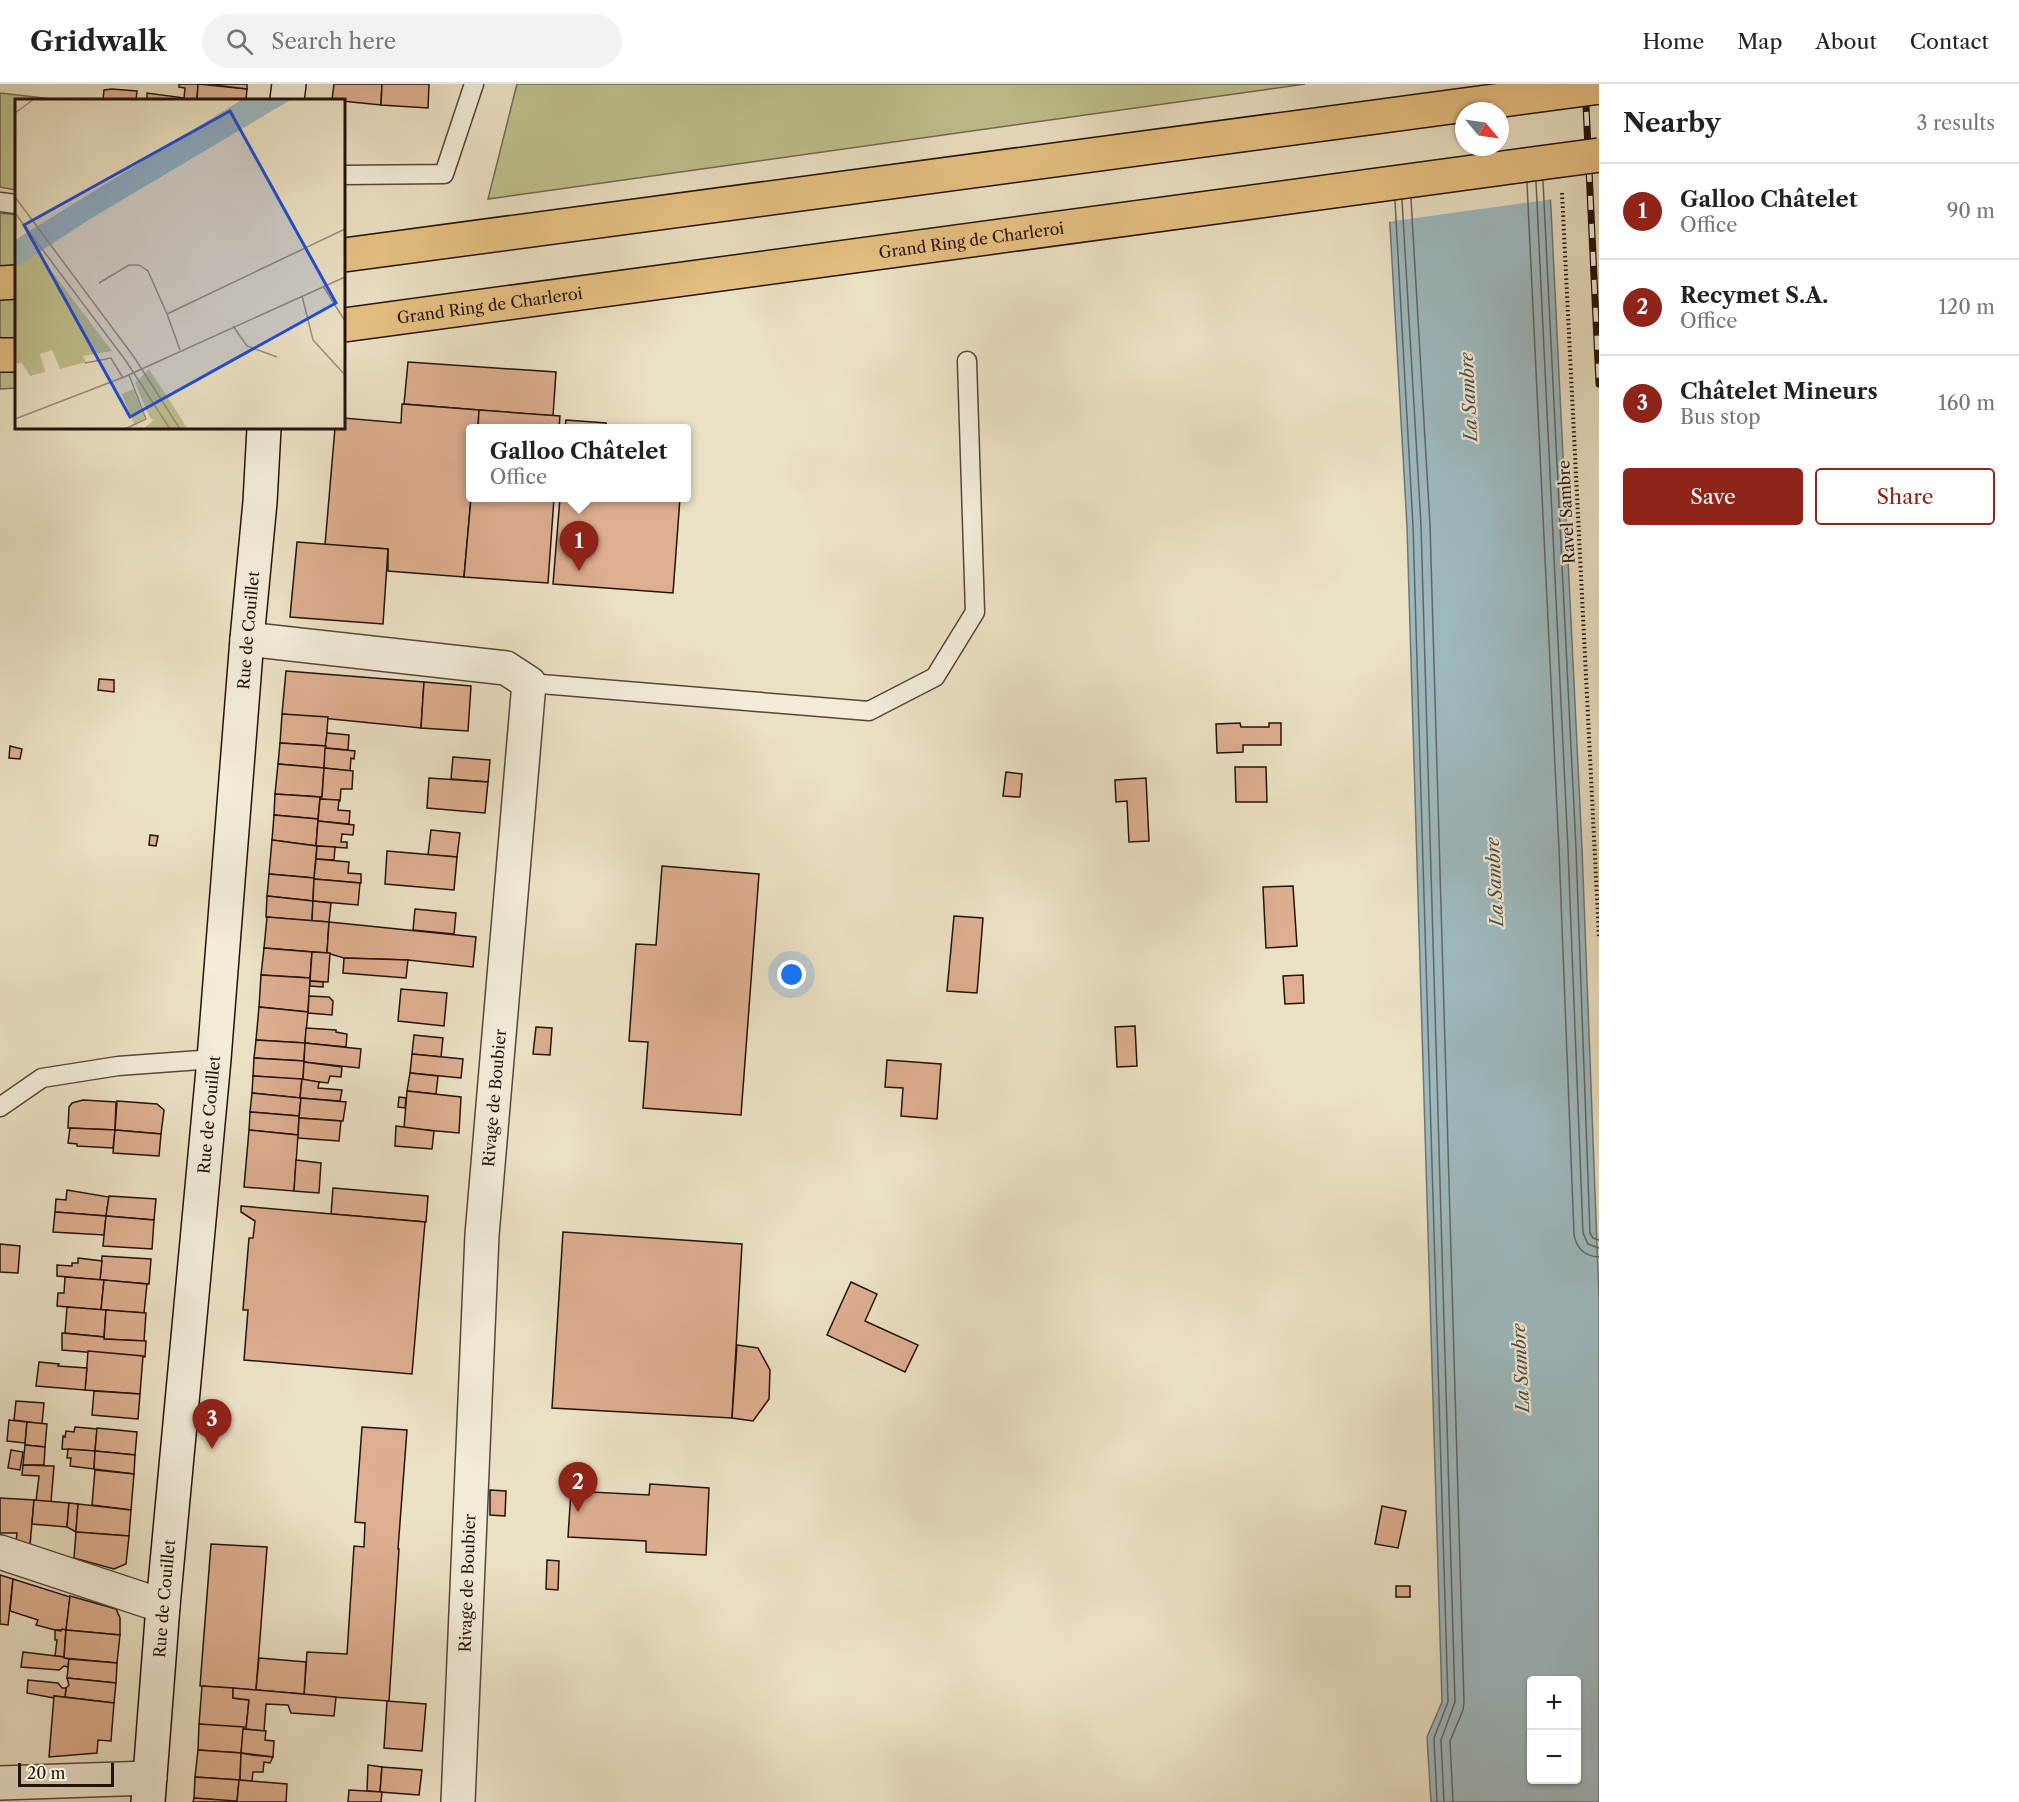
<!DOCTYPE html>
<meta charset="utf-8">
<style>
:root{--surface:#fff;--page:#f2f2f2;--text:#222;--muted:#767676;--line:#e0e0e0;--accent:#8f2418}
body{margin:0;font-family:"Libre Caslon Text",serif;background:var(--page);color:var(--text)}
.controls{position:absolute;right:18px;bottom:18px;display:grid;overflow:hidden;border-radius:6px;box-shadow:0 2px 4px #0004}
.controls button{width:54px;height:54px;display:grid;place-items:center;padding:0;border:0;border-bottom:2px solid var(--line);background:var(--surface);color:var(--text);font:30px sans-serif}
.compass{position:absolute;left:1455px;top:18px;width:54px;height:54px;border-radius:50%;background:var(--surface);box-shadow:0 2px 4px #0004;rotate:119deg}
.scale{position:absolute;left:18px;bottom:15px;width:96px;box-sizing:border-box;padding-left:6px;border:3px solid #24120c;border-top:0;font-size:16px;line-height:21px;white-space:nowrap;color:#24120c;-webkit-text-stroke:4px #f2ecd9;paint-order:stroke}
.you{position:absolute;left:792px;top:891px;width:21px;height:21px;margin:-15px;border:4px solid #fff;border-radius:50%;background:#1a73e8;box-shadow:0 0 0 9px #1a73e833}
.badge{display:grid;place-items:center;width:39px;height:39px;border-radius:50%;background:var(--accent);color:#fff;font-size:20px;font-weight:700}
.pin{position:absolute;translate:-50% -50px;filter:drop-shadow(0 2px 3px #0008)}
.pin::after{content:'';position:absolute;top:32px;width:21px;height:18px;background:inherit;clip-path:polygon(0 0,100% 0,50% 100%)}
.popup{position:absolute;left:466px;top:340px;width:225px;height:78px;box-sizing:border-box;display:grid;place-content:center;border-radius:6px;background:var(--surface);filter:drop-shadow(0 2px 4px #0005);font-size:20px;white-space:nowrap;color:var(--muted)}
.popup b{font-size:22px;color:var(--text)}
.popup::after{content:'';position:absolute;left:50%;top:100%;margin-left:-12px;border:12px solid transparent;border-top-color:var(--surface)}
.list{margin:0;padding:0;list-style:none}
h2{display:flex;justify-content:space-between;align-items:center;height:78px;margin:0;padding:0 24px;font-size:26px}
h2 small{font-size:20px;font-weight:400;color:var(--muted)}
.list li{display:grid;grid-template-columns:39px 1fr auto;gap:18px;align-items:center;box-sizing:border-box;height:96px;padding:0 24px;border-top:2px solid var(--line)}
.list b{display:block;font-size:22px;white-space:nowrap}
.list p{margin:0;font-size:20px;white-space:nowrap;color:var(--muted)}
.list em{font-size:20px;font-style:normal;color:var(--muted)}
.actions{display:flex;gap:12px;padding:18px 24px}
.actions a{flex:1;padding:14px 0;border:2px solid var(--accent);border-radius:6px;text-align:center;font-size:21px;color:var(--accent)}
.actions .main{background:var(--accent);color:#fff}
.icon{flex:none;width:33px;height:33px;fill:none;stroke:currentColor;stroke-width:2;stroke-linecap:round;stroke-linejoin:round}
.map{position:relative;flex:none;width:1599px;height:1718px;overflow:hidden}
header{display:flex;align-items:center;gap:36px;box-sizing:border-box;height:84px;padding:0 30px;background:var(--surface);border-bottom:2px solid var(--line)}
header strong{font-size:28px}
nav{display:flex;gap:33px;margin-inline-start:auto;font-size:21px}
.search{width:420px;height:54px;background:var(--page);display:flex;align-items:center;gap:15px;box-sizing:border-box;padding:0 21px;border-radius:33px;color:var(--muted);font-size:22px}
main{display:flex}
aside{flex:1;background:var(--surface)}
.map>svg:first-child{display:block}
</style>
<header>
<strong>Gridwalk</strong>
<div class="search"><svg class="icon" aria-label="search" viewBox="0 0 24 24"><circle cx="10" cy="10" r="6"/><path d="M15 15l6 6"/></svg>Search here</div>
<nav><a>Home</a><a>Map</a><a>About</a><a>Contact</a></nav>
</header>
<main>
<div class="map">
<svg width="1599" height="1718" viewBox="0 0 1599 1718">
<rect width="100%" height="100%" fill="#ebe1c4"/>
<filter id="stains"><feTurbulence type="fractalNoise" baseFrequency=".00333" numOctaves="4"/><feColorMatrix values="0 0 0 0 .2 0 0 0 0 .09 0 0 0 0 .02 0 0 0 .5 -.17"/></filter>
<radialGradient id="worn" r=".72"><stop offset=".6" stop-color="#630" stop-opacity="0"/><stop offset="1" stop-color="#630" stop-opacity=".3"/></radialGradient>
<g fill="#bfc18f" stroke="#726a4e" stroke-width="1.5">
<polygon points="517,0 1305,0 488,115"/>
<polygon points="0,9 61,16 16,16 16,106 0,103"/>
<polygon points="0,129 16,131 16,304 0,305"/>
</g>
<path fill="#9ebac0" stroke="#6d7778" stroke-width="1.5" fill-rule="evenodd" d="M1382,0H1542L1551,125L1582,764L1599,1214V1718H1431L1427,1653L1442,1618L1407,442ZM1464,27H1500V63H1464ZM1532,1596H1576V1696H1532Z"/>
<path fill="#ebe1c4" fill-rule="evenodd" d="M1379,0H1545L1554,115L1387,138ZM1464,27H1500V63H1464Z"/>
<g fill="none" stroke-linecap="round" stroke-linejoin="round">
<g stroke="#616666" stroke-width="1.5">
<polyline points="1543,97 1576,764 1590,1149 1593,1154 1599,1156"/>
<polyline points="1536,98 1568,765 1583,1149 1588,1160 1599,1164"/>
<path d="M1527,99L1559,765L1574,1150C1576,1164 1585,1172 1599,1173"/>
<polyline points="1411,115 1430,441 1464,1618 1463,1626 1450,1657 1453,1718"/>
<polyline points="1402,116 1421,441 1455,1618 1441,1656 1444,1718"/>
<polyline points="1395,117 1413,442 1448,1618 1434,1654 1437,1718"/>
</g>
</g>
<g fill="#ddae8f" stroke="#24120c" stroke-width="1.5">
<polygon points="179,0 198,0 197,16 147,16 147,9 184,14 185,4 179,3"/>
<polygon points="198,0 247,5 246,16 197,16"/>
<polygon points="207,0 247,0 247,5"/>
<polygon points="334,0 382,0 381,21 332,16"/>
<polygon points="382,0 429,0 428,24 381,21"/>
<polygon points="112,5 137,7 136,16 103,16 104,6"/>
<polygon points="408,278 556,288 553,332 404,320"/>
<polygon points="402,320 479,326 478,344 471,344 471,414 464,493 388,487 388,465 325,461 335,344 344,344 344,334 401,339"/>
<polygon points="479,326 560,332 559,344 478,344"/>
<polygon points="566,336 606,339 606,344 565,344"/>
<polygon points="471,414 554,414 548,499 464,493"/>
<polygon points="560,414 680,414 673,509 553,500"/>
<polygon points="297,458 388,465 383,540 290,533"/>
<polygon points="286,587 424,598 421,644 282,630"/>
<polygon points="99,595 114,596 114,608 98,606"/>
<polygon points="424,598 471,602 468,647 421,644"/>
<polygon points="282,630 328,633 326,662 280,659"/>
<polygon points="1240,639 1241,643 1269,643 1269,639 1281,639 1281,661 1243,661 1243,668 1217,669 1216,640"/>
<polygon points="327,649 349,651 348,666 325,664"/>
<polygon points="280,659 326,662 324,684 278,680"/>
<polygon points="10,662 22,665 20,675 9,674"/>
<polygon points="325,664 355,667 354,675 351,674 350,687 324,684"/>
<polygon points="453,673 490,676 488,698 451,695"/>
<polygon points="278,680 324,684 322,713 275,710"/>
<polygon points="1235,683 1266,683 1267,718 1236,718"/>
<polygon points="324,684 353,687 352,705 341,705 340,717 320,715 320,713 322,713"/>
<polygon points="1006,688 1022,690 1020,713 1003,712"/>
<polygon points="429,694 488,698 485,729 427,724"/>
<polygon points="1146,694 1149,757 1129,758 1127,717 1116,718 1115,696"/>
<polygon points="275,710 320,713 318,735 274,731"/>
<polygon points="320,715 339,716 338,726 350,727 349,740 318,737"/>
<polygon points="274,731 318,735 316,762 272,756"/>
<polygon points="318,737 354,741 353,751 342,750 341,758 347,758 347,764 316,762"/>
<polygon points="431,746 460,749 457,773 428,771"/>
<polygon points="150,751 158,752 156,762 149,761"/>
<polygon points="272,756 317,762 314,794 269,790"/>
<polygon points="317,762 335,763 334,776 316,775"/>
<polygon points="387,767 457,773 454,806 385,800"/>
<polygon points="316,775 349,778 348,789 361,790 361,799 314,795"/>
<polygon points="662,782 759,790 741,1031 643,1024 648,958 629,957 636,860 656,861"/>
<polygon points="269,790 314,794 313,817 267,812"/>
<polygon points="314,795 360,799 358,821 313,817"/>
<polygon points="1293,802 1297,862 1266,864 1263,803"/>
<polygon points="267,812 313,817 312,837 266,833"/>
<polygon points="313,817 331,819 329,838 312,837"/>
<polygon points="415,825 456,829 454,850 413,846"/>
<polygon points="954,832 983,834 977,909 947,907"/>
<polygon points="267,833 329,838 327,869 264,864"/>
<polygon points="329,838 476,853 473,883 408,876 344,874 327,869"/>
<polygon points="264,864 312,868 310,894 261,891"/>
<polygon points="312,868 330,869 328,898 310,897"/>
<polygon points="344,874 408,876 406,894 343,889"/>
<polygon points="261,891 310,894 308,928 259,923"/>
<polygon points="1303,891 1304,919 1285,920 1283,892"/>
<polygon points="310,897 323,898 323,903 310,902"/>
<polygon points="401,905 447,909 444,942 398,937"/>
<polygon points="309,912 329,913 333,917 332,931 308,929"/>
<polygon points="259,923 308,928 305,959 256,956"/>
<polygon points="1135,942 1137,982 1117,983 1115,943"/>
<polygon points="536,943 552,944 550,971 533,970"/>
<polygon points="306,944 336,946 336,948 347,950 346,963 305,959"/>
<polygon points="414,951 443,954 441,973 412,970"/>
<polygon points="256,956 305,959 304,977 254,974"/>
<polygon points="305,959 361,965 359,984 304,978"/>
<polygon points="412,970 463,975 461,994 410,989"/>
<polygon points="254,974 304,977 303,996 253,992"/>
<polygon points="887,976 941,980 937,1035 901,1032 903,1004 885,1003"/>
<polygon points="304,978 342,983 341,993 330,992 328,999 303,996"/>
<polygon points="410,989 438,992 436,1010 407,1007"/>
<polygon points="253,992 302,995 300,1014 252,1009"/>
<polygon points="302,995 319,998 318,1004 342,1006 340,1017 300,1014"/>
<polygon points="407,1007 461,1013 459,1049 404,1044"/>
<polygon points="252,1009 301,1014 299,1032 250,1028"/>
<polygon points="399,1013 406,1014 405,1024 398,1023"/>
<polygon points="301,1014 346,1018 343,1037 299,1034"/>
<polygon points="83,1016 116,1018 115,1046 68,1044 69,1023 72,1019"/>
<polygon points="117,1017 157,1020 164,1026 161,1050 115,1046"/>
<polygon points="250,1028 299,1032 298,1051 249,1046"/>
<polygon points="299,1034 341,1037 339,1057 298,1054"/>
<polygon points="396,1042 434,1047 432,1065 395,1062"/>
<polygon points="70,1044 115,1046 113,1064 77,1062 77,1060 68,1059"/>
<polygon points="115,1046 161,1050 159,1072 113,1069"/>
<polygon points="249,1046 298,1051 294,1107 244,1103"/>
<polygon points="296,1076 321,1079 319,1109 294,1107"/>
<polygon points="333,1104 428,1112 426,1138 331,1130"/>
<polygon points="67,1106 109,1113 106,1132 55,1128 56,1115 66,1116"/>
<polygon points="109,1112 156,1115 154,1136 106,1132"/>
<polygon points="241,1122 425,1138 412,1290 244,1276 248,1226 243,1226 249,1154 253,1154 255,1137 241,1128"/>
<polygon points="55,1128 106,1132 104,1151 53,1148"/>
<polygon points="106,1132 154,1136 152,1165 103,1162"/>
<polygon points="563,1148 742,1160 732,1334 552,1324"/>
<polygon points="0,1160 20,1162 18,1189 0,1188"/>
<polygon points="102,1172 151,1175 149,1200 100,1196"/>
<polygon points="78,1174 102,1177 100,1196 57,1192 57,1181 72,1182 72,1179 78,1179"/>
<polygon points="65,1193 104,1196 101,1226 57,1222 58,1209 64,1209"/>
<polygon points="104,1196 147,1200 144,1229 101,1226"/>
<polygon points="851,1198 877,1210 865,1237 918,1261 905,1288 827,1251"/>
<polygon points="67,1223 106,1226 104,1253 65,1249"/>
<polygon points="106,1226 146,1229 144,1257 104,1255"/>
<polygon points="62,1249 104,1253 104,1255 146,1257 145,1273 62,1266"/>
<polygon points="737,1261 758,1264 770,1286 769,1315 753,1337 732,1334"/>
<polygon points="88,1267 143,1272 140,1310 85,1306"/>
<polygon points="39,1278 59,1280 58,1282 87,1284 85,1306 36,1302"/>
<polygon points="94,1307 140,1310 138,1335 92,1331"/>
<polygon points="16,1317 44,1319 42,1340 14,1336"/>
<polygon points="9,1336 27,1338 25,1359 7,1357"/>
<polygon points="27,1338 47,1340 45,1363 25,1361"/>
<polygon points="75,1343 97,1345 95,1367 62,1365 63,1352 65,1353 66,1347 74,1348"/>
<polygon points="362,1343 407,1346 398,1465 399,1465 389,1617 304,1611 307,1568 347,1570 354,1462 364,1463 365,1439 355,1438"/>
<polygon points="97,1344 137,1348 135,1371 95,1367"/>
<polygon points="25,1361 45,1363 44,1381 23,1381"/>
<polygon points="68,1365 95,1367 94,1385 70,1382 71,1374 67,1374"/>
<polygon points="11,1366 23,1368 20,1386 8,1384"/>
<polygon points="95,1367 135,1371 134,1390 94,1385"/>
<polygon points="23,1381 54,1382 51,1418 36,1417 39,1392 22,1391"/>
<polygon points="95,1386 134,1390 131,1426 92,1421"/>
<polygon points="650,1400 709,1404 706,1471 646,1468 646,1457 568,1453 571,1407 649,1411"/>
<polygon points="490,1406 506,1407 505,1432 490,1431"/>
<polygon points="0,1414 34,1416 30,1461 16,1458 17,1449 0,1449"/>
<polygon points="34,1416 69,1419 67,1443 32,1440"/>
<polygon points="69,1419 78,1420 76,1448 67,1443"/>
<polygon points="78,1420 131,1426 129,1452 76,1448"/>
<polygon points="1382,1422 1406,1427 1398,1464 1375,1460"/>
<polygon points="76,1448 129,1452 126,1480 114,1485 74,1474"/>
<polygon points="211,1460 267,1463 256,1606 200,1602"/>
<polygon points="547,1476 559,1477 558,1506 546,1505"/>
<polygon points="0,1491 13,1495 8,1541 0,1540"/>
<polygon points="13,1495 70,1513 66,1546 55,1546 36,1541 38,1536 10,1527"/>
<rect x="1396" y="1502" width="14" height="11"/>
<polygon points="70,1512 116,1525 120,1534 120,1551 66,1546"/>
<polygon points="62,1545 66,1546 64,1573 55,1572 57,1556 55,1556 55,1546 61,1547"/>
<polygon points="66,1546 120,1551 117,1579 64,1574"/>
<polygon points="23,1568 64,1573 64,1574 69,1575 68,1583 64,1582 59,1586 21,1583"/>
<polygon points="259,1574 306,1578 304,1610 256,1606"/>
<polygon points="69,1575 117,1579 116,1599 67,1594"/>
<polygon points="67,1594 116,1599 114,1619 65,1613 66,1604 69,1601"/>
<polygon points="28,1596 58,1599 62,1604 66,1604 65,1613 54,1612 54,1614 27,1609"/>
<polygon points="202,1602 233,1604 233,1614 249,1616 246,1645 199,1640"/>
<polygon points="233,1604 336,1613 334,1632 291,1629 288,1621 266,1620 264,1647 246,1645 249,1616 233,1614"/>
<polygon points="54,1612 114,1619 111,1657 98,1656 97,1669 49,1673"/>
<polygon points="387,1617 426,1620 422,1667 384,1664"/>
<polygon points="199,1640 244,1643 241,1669 198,1666"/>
<polygon points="243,1645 266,1647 265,1656 274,1657 273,1673 241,1669"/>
<polygon points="198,1666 241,1669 240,1696 195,1693"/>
<polygon points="241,1669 252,1671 273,1673 270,1679 264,1678 263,1688 253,1688 252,1697 240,1696"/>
<polygon points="368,1681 382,1683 380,1708 367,1707"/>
<polygon points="382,1683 422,1686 419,1711 380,1708"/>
<polygon points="195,1693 239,1696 237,1718 194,1714"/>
<polygon points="239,1696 287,1700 286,1718 237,1718"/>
<polygon points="349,1706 382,1708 381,1718 348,1718"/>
<polygon points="194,1714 236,1717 238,1718 193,1718"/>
</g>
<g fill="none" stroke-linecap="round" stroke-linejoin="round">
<defs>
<g id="service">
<polyline points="344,91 444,90 474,0"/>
<polyline points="0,118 16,120"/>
<polyline points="529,599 869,627 935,593 975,528 967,277"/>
<polyline points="0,1023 42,994 118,982 214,975"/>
</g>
<g id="minor">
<polyline points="247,555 506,584 529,599 482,1151 458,1718"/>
<polyline points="0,1468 163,1522"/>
<polyline points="0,1699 150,1694"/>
</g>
<g id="secondary">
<polyline points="287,16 289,0"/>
<path id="s1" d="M148,1718L163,1522L214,975L247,555L260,418L264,344"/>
</g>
<g id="motorway">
<polyline points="0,199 16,198"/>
<polyline points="0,271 16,271"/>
</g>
</defs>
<use href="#service" stroke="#56463a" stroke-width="21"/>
<use href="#minor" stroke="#56463a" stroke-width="36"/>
<use href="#secondary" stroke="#24120c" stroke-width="36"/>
<use href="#motorway" stroke="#24120c" stroke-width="36"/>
<polyline stroke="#24120c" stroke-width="4" stroke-dasharray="1.5 3" stroke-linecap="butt" points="1562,109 1599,854"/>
<use href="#service" stroke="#f2ecd9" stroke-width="18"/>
<use href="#minor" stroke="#f2ecd9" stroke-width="33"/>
<use href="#secondary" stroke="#f2ecd9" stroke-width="33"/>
<use href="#motorway" stroke="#e6c082" stroke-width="33"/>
<defs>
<polyline id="rail" points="1585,0 1599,300"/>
</defs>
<use href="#rail" stroke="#24120c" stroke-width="7"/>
<use href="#rail" stroke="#f2ecd9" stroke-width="4.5" stroke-dasharray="14" stroke-linecap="butt"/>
<defs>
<g id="motorway-bridge">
<polyline points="344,171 1599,3"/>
<path id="s2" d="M344,241L1599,71"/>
</g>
</defs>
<use href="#motorway-bridge" stroke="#24120c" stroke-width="36" stroke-linecap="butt"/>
<use href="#motorway-bridge" stroke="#e6c082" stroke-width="33"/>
</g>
<g text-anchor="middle" stroke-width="4.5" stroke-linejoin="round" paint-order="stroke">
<g font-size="16" fill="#24120c" stroke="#f2ecd9">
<text dy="6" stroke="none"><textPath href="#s2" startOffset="633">Grand Ring de Charleroi</textPath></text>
<text dy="6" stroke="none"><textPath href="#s2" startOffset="147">Grand Ring de Charleroi</textPath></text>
<text transform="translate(1566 428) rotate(-93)" y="6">Ravel Sambre</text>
<text dy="6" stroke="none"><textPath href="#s1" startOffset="1176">Rue de Couillet</textPath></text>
<text transform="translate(494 1014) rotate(-85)" y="6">Rivage de Boubier</text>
<text dy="6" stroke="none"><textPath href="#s1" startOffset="690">Rue de Couillet</textPath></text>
<text transform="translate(467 1499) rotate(-88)" y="6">Rivage de Boubier</text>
<text dy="6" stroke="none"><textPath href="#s1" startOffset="204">Rue de Couillet</textPath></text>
</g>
<g font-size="18" font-style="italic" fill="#4f4d4b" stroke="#f2ecd9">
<text transform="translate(1469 313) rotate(-93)" y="6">La Sambre</text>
<text transform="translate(1495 798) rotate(-93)" y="6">La Sambre</text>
<text transform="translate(1521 1284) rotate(-93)" y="6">La Sambre</text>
</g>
</g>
<g transform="translate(15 15)">
<rect width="330" height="330" fill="#ebe1c4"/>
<path d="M22,153L97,252L68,257L71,263L45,270L37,251L25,255L30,273L15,277L7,264H0V169ZM134,270L166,319L172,330H128L139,321L135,319L120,284ZM118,290L130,319L119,325L107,295Z" fill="#bfc18f"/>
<path d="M228,0H277L75,120L0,169V141Z" fill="#9ebac0"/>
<path fill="none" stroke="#9b8e7a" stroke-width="1.5" d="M0,14L19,0M0,98L119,258L165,330M0,114L111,262L155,330M84,184L114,166H124L133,172L152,215M308,187L330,222M287,197L298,241L330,276M218,227L232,247L262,258M165,251L152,215L330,130M70,264L96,259L108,279M0,320L109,278L330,178M110,330L131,320L114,276"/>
<path fill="#1d4ed8" fill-opacity="0.15" stroke="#1d4ed8" stroke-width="3" d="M215,12L321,204L115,318L9,126Z"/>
<rect width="330" height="330" fill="none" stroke="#24120c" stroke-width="3"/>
</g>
<rect width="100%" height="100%" filter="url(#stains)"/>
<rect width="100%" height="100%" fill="url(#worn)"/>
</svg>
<div class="controls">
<button>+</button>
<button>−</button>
</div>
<svg class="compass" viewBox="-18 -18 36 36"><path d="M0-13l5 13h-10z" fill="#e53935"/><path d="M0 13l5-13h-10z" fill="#767676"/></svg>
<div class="scale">20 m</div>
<div class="you"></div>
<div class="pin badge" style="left:579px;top:487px">1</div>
<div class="popup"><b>Galloo Châtelet</b>Office</div>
<div class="pin badge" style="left:578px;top:1428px">2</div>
<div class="pin badge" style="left:212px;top:1365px">3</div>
</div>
<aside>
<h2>Nearby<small>3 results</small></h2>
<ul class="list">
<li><span class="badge">1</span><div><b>Galloo Châtelet</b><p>Office</p></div><em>90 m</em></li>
<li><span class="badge">2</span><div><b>Recymet S.A.</b><p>Office</p></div><em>120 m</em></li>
<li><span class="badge">3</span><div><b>Châtelet Mineurs</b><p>Bus stop</p></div><em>160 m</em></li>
</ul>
<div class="actions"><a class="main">Save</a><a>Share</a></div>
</aside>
</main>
